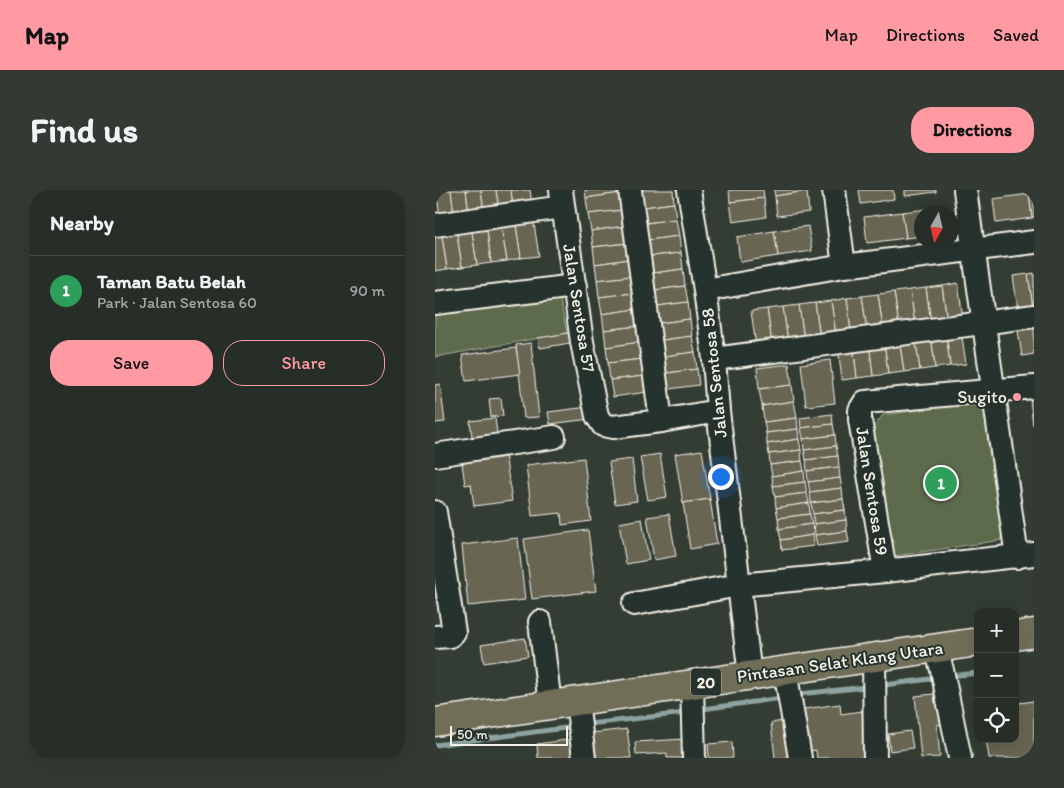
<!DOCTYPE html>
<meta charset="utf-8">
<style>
:root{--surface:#262e27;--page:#323a33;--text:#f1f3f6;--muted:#a4a8a7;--line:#424a44;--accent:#ff9aa2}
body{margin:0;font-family:Itim,sans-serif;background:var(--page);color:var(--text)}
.controls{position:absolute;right:15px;bottom:15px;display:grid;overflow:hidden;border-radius:10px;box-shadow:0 5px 20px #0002}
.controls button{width:45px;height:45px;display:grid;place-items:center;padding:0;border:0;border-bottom:1px solid var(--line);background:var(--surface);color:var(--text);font:25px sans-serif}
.compass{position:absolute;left:479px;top:15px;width:45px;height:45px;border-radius:50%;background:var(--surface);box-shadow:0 5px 20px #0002;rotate:188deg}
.scale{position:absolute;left:15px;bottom:12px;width:118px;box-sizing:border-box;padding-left:5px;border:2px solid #f4f1e8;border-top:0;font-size:14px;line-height:18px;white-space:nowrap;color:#f4f1e8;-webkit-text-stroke:4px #26332d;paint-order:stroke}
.you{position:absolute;left:285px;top:286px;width:18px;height:18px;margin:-12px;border:4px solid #fff;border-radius:50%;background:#1a73e8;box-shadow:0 0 0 8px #1a73e833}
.badge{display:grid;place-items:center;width:32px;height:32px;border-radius:50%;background:var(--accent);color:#fff;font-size:16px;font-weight:700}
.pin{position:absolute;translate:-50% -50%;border:2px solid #fff;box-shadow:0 1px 5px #0006}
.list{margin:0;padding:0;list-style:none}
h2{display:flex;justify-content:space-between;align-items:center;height:65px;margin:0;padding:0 20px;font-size:21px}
h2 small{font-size:16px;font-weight:400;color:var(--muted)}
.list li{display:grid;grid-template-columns:32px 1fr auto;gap:15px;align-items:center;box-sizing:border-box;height:70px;padding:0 20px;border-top:1px solid var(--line)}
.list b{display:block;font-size:19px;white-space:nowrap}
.list p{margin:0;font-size:16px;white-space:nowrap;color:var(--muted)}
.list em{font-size:16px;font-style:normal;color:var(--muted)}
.actions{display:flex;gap:10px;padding:15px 20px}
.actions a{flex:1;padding:11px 0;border:1px solid var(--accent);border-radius:20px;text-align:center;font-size:18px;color:var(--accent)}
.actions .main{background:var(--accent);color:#111}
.icon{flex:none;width:28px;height:28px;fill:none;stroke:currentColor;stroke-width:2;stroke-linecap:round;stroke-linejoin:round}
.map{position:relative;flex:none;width:599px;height:568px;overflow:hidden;border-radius:20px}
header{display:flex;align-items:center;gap:30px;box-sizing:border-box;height:70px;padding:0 25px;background:var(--accent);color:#111}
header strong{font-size:24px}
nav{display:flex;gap:28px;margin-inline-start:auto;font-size:18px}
.intro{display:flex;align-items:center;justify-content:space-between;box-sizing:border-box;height:120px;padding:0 30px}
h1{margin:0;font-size:35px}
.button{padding:12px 22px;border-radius:20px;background:var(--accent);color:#111;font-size:18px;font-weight:700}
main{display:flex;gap:30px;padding:0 30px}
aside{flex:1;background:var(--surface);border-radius:20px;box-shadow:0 5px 20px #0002}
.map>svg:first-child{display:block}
</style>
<header>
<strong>Map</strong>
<nav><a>Map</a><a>Directions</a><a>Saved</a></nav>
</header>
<div class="intro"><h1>Find us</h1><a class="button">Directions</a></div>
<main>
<aside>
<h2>Nearby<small></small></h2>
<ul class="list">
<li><span class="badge" style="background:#2e9e5b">1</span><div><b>Taman Batu Belah</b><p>Park · Jalan Sentosa 60</p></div><em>90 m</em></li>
</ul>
<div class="actions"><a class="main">Save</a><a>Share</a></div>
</aside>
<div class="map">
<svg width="599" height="568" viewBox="0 0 599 568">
<rect width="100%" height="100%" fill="#333d34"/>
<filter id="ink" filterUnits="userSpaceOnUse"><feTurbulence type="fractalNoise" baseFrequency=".02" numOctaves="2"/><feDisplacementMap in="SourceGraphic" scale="10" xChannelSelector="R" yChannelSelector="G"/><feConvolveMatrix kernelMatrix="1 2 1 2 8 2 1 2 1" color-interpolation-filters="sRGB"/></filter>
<g filter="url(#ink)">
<g fill="#5d6b4c" stroke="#a8ae9a">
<polygon points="124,104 132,143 0,167 0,121"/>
<polygon points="553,210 574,349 459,366 438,238 448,225"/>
</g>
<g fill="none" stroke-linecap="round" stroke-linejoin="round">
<g stroke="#8ea39f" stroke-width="5">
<polyline points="514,486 543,483"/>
<polyline points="449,495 503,488"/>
<polyline points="364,504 432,497"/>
<polyline points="267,519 347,508"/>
<polyline points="154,534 250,523"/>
<polyline points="0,555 138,537"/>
</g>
</g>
<g fill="#686552" stroke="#f4f1e8">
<polygon points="1,0 16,0 19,25 5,27"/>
<polygon points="16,0 31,0 34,23 19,25"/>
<polygon points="31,0 46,0 49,21 34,23"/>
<polygon points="46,0 61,0 64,19 49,21"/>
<polygon points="61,0 76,0 78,16 64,19"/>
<polygon points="76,0 95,0 97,14 78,16"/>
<polygon points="150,0 186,0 186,3 151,8"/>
<polygon points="206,0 238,0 239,13 202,18"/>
<polygon points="294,0 328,0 329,8 295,12"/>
<polygon points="339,0 371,0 372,1 340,6"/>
<polygon points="424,0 458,0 459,9 426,14"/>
<polygon points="470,0 501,0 501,2 470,6"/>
<polygon points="372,1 374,22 342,26 340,6"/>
<polygon points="186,3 188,20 153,24 151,8"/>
<polygon points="594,4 599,4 599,27 597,28"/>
<polygon points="594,4 597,28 561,33 558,9"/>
<polygon points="329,8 331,27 298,32 295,12"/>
<polygon points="239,13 241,29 204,34 202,18"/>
<polygon points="502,18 502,22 487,22 487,46 471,48 467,22"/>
<polygon points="188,20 190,36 156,41 153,24"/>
<polygon points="467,22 471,48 432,53 429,27"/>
<polygon points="98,27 104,66 86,68 80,29"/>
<polygon points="80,29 86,68 72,71 65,31"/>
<polygon points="241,29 244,46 206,51 204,34"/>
<polygon points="65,31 72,71 56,73 51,33"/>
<polygon points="51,33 56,73 42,75 36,36"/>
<polygon points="36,36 42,75 27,77 21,38"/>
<polygon points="190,36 193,53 158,57 156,41"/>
<polygon points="373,36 377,61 343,66 339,41"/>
<polygon points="21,38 27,77 12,79 6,40"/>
<polygon points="6,40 12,79 0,81 0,41"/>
<polygon points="339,41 343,66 305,72 302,47"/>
<polygon points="244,46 246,63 208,67 206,51"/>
<polygon points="193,53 195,69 160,74 158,57"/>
<polygon points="246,63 248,79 211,84 208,67"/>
<polygon points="195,69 197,86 162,90 160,74"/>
<polygon points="248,79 250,96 213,101 211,84"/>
<polygon points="599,83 599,118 598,118 593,84"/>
<polygon points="593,84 598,118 583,120 578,86"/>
<polygon points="197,86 199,103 164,107 162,90"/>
<polygon points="523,93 528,129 512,131 507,96"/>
<polygon points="250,96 253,112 215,117 213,101"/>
<polygon points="507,96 512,131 496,133 491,98"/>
<polygon points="491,98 496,133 480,135 475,100"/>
<polygon points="475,100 480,135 464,137 459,102"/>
<polygon points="459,102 464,137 448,139 443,104"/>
<polygon points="199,103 201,119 167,124 164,107"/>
<polygon points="443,104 448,139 432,141 427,106"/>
<polygon points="427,106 432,141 416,143 412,108"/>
<polygon points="412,108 416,143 401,146 396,111"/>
<polygon points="396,111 401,146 385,148 380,113"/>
<polygon points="253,112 255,129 218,134 215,117"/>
<polygon points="380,113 385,148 369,150 364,115"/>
<polygon points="364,115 369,150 353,152 348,117"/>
<polygon points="348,117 353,152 337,154 332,119"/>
<polygon points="201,119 204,136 169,140 167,124"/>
<polygon points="332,119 337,154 321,156 316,121"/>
<polygon points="255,129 257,146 220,151 218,134"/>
<polygon points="599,131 599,164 587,166 582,134"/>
<polygon points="204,136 206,152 171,157 169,140"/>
<polygon points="526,140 531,174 515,176 511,143"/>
<polygon points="134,143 136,153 105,158 103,148"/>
<polygon points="511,143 515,176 500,178 496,145"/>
<polygon points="496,145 500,178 485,180 480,147"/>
<polygon points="257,146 260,162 222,167 220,151"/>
<polygon points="480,147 485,180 469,182 464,149"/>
<polygon points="464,149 469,182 453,184 449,151"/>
<polygon points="449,151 453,184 438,186 434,153"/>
<polygon points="206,152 208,169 173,173 171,157"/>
<polygon points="96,153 104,227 89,228 81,155"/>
<polygon points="434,153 438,186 422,188 418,155"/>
<polygon points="418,155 422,188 407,190 403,157"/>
<polygon points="81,158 85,184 31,191 27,165"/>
<polygon points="260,162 262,179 225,184 222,167"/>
<polygon points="208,169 210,186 175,190 173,173"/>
<polygon points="395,170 400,213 371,216 366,174"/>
<polygon points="354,174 357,195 324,199 322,178"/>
<polygon points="262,179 264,195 227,200 225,184"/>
<polygon points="210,186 212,202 178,207 175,190"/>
<polygon points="5,194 10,232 0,233 0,195"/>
<polygon points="357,195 359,211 327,216 324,199"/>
<polygon points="66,208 68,226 56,227 54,209"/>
<polygon points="595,209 599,209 599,235 598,235"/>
<polygon points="359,211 362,228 329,232 327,216"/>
<polygon points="153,217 155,229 115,234 113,222"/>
<polygon points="397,224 398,234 366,238 365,228"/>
<polygon points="60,228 63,251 38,254 35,231"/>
<polygon points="362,228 363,239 331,243 329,232"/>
<polygon points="398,234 400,245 368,249 366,238"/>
<polygon points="363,239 364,249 332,254 331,243"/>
<polygon points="400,245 401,256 369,260 368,249"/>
<polygon points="364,249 366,260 334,264 332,254"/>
<polygon points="401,256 403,266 371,270 369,260"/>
<polygon points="267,260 275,309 248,313 240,264"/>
<polygon points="366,260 367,271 335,275 334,264"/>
<polygon points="70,264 77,311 39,316 36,294 30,295 26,266"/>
<polygon points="225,264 232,307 213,310 205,267"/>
<polygon points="403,266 404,277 372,281 371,270"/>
<polygon points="149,268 156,331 127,335 126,323 97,326 91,275"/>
<polygon points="197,269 202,311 180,314 174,272"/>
<polygon points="367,271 369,281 337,286 335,275"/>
<polygon points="404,277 405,288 373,292 372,281"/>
<polygon points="369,281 370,292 338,296 337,286"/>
<polygon points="405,288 407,298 375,302 373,292"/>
<polygon points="370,292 372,303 340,307 338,296"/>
<polygon points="407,298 408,309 376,313 375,302"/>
<polygon points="372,303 374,313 341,318 340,307"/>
<polygon points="275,309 282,354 255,359 248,313"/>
<polygon points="408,309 410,320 378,324 376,313"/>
<polygon points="374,313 375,324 343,328 341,318"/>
<polygon points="410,320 411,330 379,334 378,324"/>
<polygon points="234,324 241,366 219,370 212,327"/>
<polygon points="375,324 377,334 344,339 343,328"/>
<polygon points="207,329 214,370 191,374 184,333"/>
<polygon points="411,330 412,341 380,345 379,334"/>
<polygon points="377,334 378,345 346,350 344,339"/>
<polygon points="153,340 161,401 97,409 89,349"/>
<polygon points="412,341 414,352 382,356 380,345"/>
<polygon points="378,345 379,356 347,360 346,350"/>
<polygon points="83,348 90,410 33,416 27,355"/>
<polygon points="90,448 93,466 49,473 46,455"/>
<polygon points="580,495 581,495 584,513 599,511 599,568 554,568 551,549 580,549"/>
<polygon points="499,504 500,513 504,512 515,533 502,535 505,567 486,568 480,506"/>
<polygon points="405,514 406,524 427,521 432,568 382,568 381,560 370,562 367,536 371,536 369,519"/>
<polygon points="354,530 358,568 340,568 336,533"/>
<polygon points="192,539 196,568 159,568 156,543"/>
<polygon points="475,541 478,558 455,561 453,544"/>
<polygon points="139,549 141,568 103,568 102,554"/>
<polygon points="250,549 251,568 232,568 232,563 201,565 200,552"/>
<polygon points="297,552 298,568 274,568 273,554"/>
</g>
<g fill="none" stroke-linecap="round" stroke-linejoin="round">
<defs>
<g id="minor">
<polyline points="126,0 147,152 162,226 168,235 178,237 226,231 283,221"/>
<polyline points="195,0 226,231"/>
<polyline points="254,0 270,100 279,169 283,221 315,486"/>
<polyline points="399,0 409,76"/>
<polyline points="530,0 582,367"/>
<polyline points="0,35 128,17"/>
<polyline points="270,100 409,76 599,52"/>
<polyline points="0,113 140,96"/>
<polyline points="279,169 599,126"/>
<polyline points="0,265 119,247"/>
<polyline points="0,322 19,442 15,446 0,447"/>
<polyline points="450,381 425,230 425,220 430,212 599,197"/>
<polyline points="199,414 304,395 450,381 599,364"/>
<polyline points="105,432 115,515"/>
<polyline points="501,458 507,480 525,568"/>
<polyline points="439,467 440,568"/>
<polyline points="350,480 365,568"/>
<polyline points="257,494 259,568"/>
<polyline points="142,511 149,568"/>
</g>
<g id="highway">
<polyline points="580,446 599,443"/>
<polyline points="0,532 543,452"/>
</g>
</defs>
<use href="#minor" stroke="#f4f1e8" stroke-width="26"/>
<use href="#highway" stroke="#f4f1e8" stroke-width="31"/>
<use href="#minor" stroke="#26332d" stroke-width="22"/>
<use href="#highway" stroke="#716e59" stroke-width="28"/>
</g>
</g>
<circle fill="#ff9aa2" stroke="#26332d" stroke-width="2" cx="582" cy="207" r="5"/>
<g text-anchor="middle" stroke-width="4" stroke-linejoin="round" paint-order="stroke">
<rect fill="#26332d" stroke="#b6b8b0" stroke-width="1" x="256" y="478.5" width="30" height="27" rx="4"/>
<g font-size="16" font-weight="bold" fill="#f4f1e8">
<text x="271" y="498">20</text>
</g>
<g font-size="18" fill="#f4f1e8" stroke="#26332d">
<text transform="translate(144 118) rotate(81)" y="6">Jalan Sentosa 57</text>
<text transform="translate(279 183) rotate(-96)" y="6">Jalan Sentosa 58</text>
<text transform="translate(437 301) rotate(81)" y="6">Jalan Sentosa 59</text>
<text transform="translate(405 472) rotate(-8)" y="6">Pintasan Selat Klang Utara</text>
</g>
<g font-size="18" fill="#f4f1e8" stroke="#26332d" text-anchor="end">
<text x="572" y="213">Sugito</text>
</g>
</g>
</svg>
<div class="controls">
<button>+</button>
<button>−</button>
<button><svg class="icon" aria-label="locate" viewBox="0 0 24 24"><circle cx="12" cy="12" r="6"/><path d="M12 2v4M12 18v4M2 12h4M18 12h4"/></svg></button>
</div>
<svg class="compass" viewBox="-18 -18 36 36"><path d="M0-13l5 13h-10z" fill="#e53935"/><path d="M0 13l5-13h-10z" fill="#a4a8a7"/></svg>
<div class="scale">50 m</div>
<div class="you"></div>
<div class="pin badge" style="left:506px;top:293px;background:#2e9e5b">1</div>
</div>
</main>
